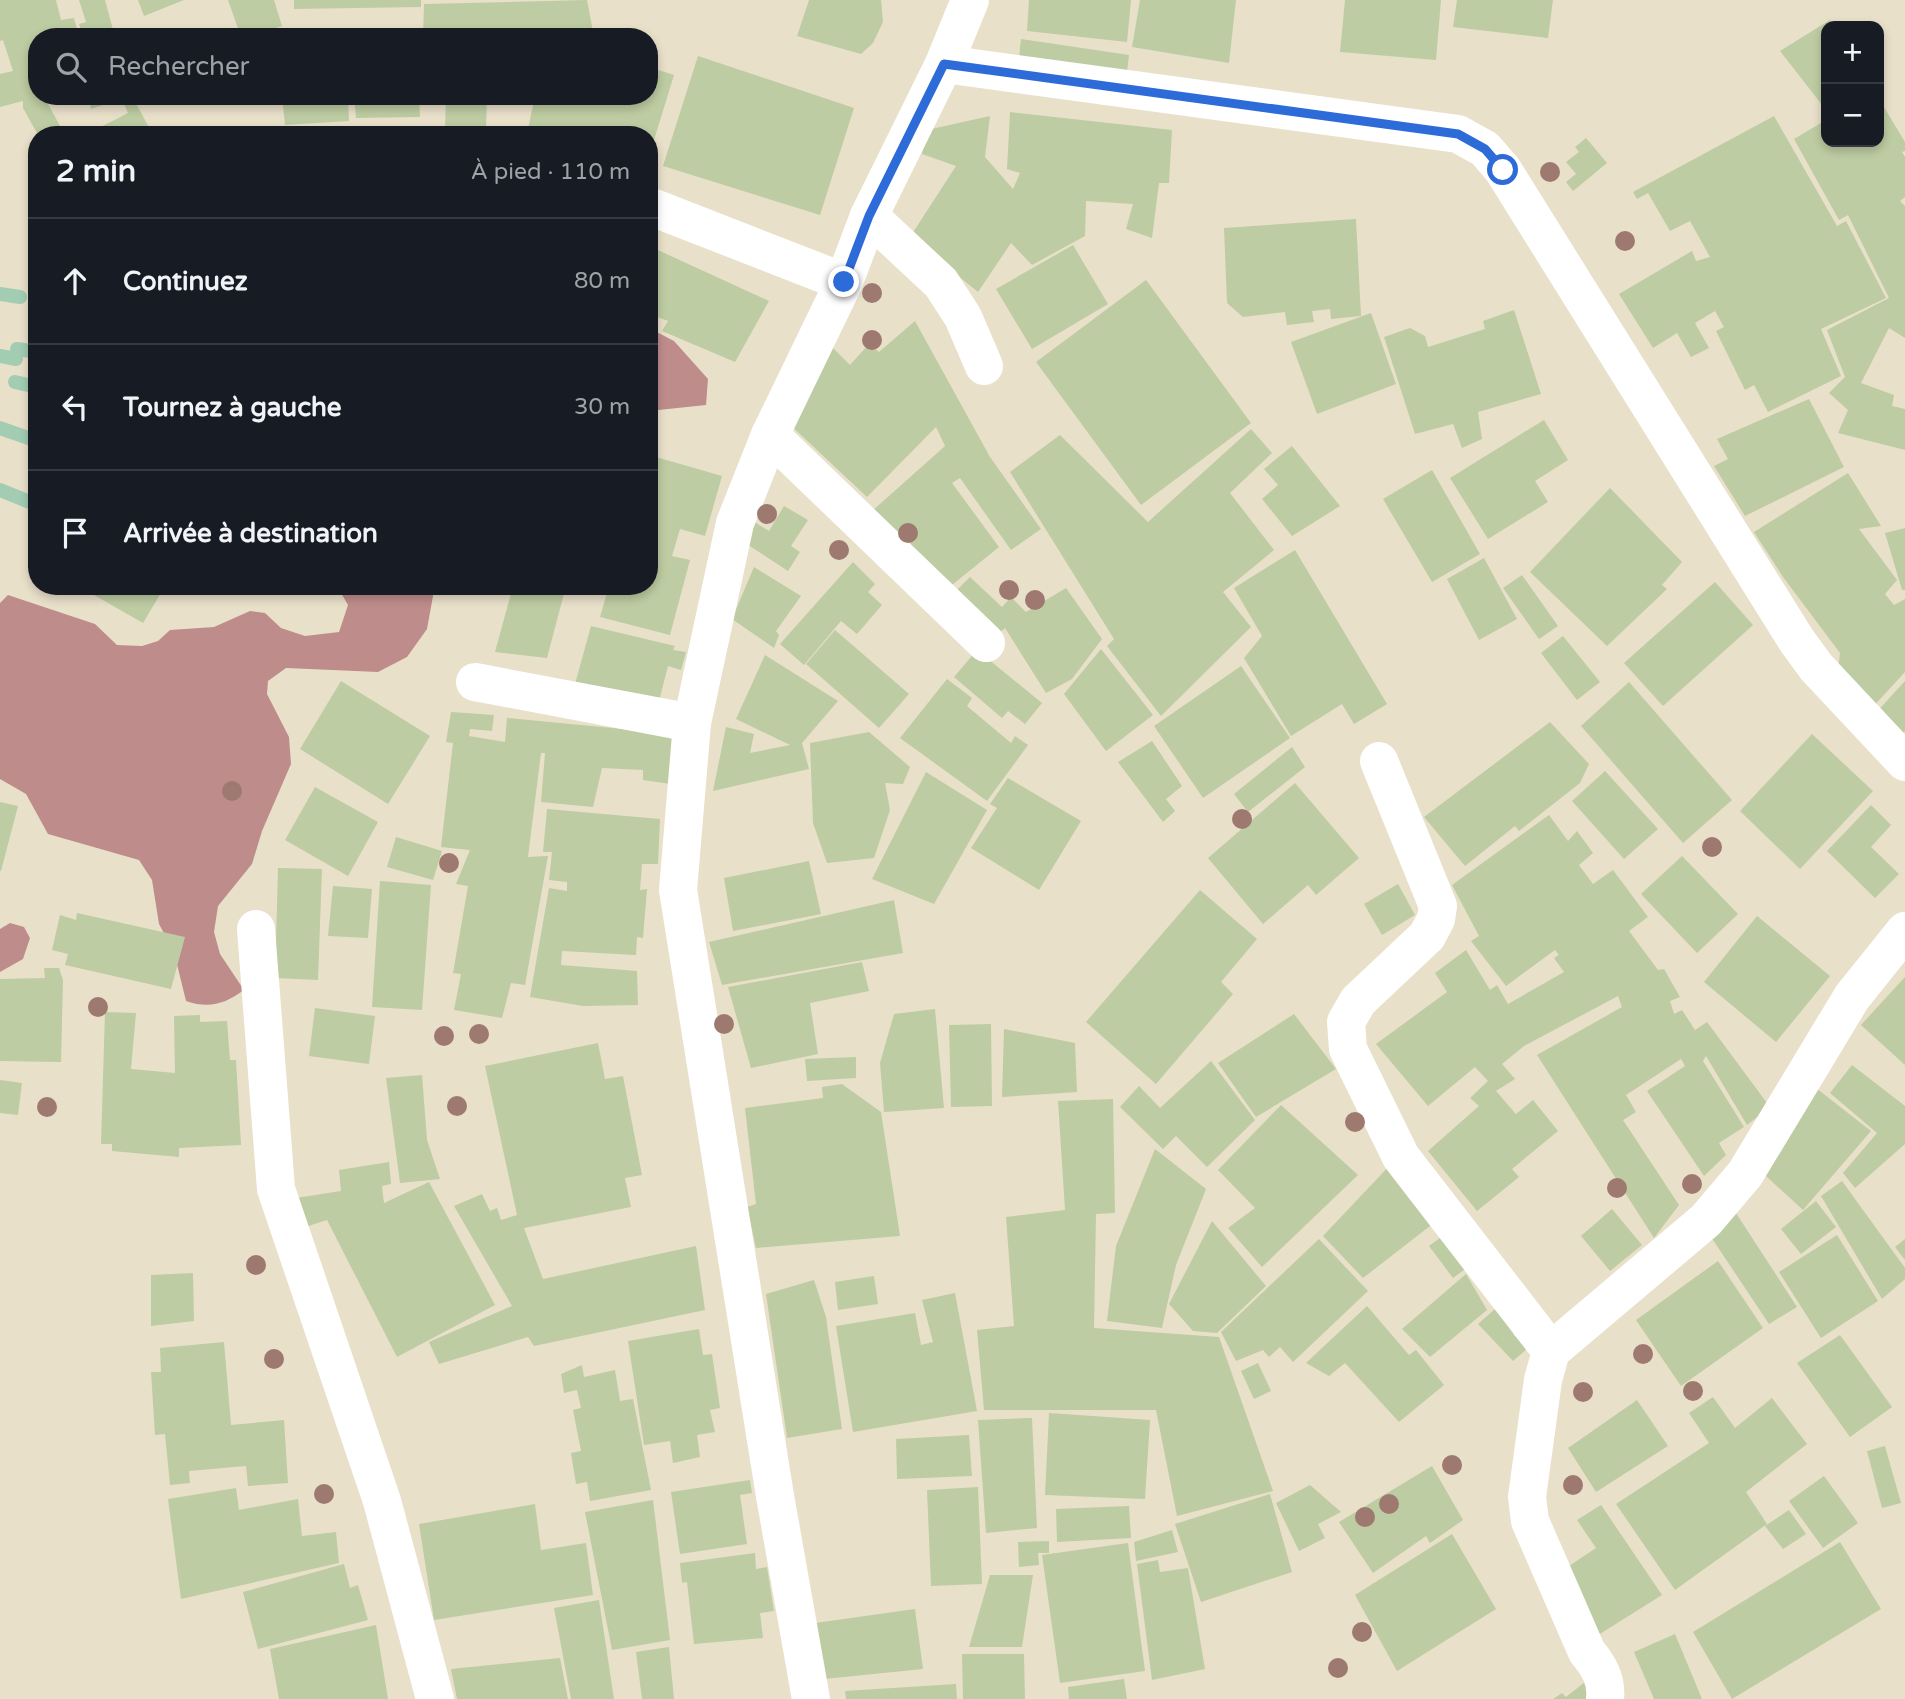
<!DOCTYPE html>
<html lang="fr">
<meta charset="utf-8">
<style>
:root{--surface:#171b24;--page:#20242c;--text:#f1f3f6;--muted:#9ea1a6;--line:#363941}
body{margin:0;font-family:"Varela Round",sans-serif;background:var(--page);color:var(--text)}
.controls{position:absolute;right:21px;top:21px;display:grid;overflow:hidden;border-radius:14px;box-shadow:0 4px 10px #0003}
.controls button{width:63px;height:63px;display:grid;place-items:center;padding:0;border:0;border-bottom:2px solid var(--line);background:var(--surface);color:var(--text);font:35px sans-serif}
.stop{position:absolute;width:21px;height:21px;margin:-16px;border:5px solid #2d6bd9;border-radius:50%;background:#fff}
.stop.end{background:#2d6bd9;border-color:#fff;box-shadow:0 2px 7px #0008}
.list{margin:0;padding:0;list-style:none}
h2{display:flex;justify-content:space-between;align-items:center;height:91px;margin:0;padding:0 28px;font-size:30px}
h2 small{font-size:23px;font-weight:400;color:var(--muted)}
.list li{display:grid;grid-template-columns:46px 1fr auto;gap:21px;align-items:center;box-sizing:border-box;height:126px;padding:0 28px;border-top:2px solid var(--line)}
.list b{display:block;font-size:26px;white-space:nowrap}
.list em{font-size:23px;font-style:normal;color:var(--muted)}
.icon{flex:none;width:38px;height:38px;fill:none;stroke:currentColor;stroke-width:2;stroke-linecap:round;stroke-linejoin:round}
.map{position:relative;flex:none;width:1905px;height:1699px;overflow:hidden}
.search{position:absolute;background:var(--surface);box-shadow:0 4px 10px #0003;left:28px;top:28px;width:630px;height:77px;display:flex;align-items:center;gap:18px;box-sizing:border-box;padding:0 24px;border-radius:28px;color:var(--muted);font-size:26px}
.panel{position:absolute;background:var(--surface);box-shadow:0 4px 10px #0003;left:28px;top:126px;width:630px;height:469px;border-radius:28px}
.map>svg:first-child{display:block}
</style>
<div class="map">
<svg width="1905" height="1699" viewBox="0 0 1905 1699">
<rect width="100%" height="100%" fill="#e9e0ca"/>
<g fill="#be8d8b">
<polygon points="649,328 674,341 708,379 706,405 649,411"/>
<path d="M337,586H432L433,596L427,629L407,657L378,672L286,668L268,681L267,694L289,737L291,764L262,831L252,864L218,906L214,932L220,954L244,990C225,1004 209,1009 186,1001L174,952L159,924L152,880L139,860L48,834L26,794L0,779V603L8,595L95,624L117,645L142,646L158,641L170,630L214,627L250,611L265,613L281,628L305,636L339,632L348,605Z"/>
<polygon points="10,923 24,927 30,938 23,959 0,972 0,929"/>
</g>
<g fill="none" stroke-linecap="round" stroke-linejoin="round">
<g stroke="#a2cdb3" stroke-width="14">
<polyline points="0,294 20,297"/>
<polyline points="17,349 37,352"/>
<polyline points="0,356 16,359"/>
<polyline points="15,382 37,387"/>
<polyline points="0,428 37,441"/>
<polyline points="0,490 37,505"/>
</g>
</g>
<g fill="#bdcca2">
<polygon points="0,0 56,0 61,20 74,18 79,37 37,37 37,96 63,96 47,102 65,135 38,135 23,108 23,101 0,107 0,74 13,71 3,40 0,41"/>
<polygon points="79,0 105,0 115,37 84,37 79,24 86,22"/>
<polygon points="138,0 184,0 144,16"/>
<polygon points="228,0 274,0 282,26 251,37 241,37"/>
<polygon points="294,0 421,0 421,7 294,9"/>
<polygon points="587,0 594,37 423,37 424,4"/>
<polygon points="809,0 881,0 883,22 873,43 861,54 797,36"/>
<polygon points="1029,0 1131,0 1127,42 1027,31"/>
<polygon points="1140,0 1236,0 1229,63 1132,47"/>
<polygon points="1345,0 1441,0 1436,60 1340,52"/>
<polygon points="1457,0 1553,0 1548,38 1453,27"/>
<polygon points="1830,20 1834,26 1826,26 1826,110 1780,51"/>
<polygon points="1021,39 1129,55 1126,81 1018,67"/>
<polygon points="698,56 854,108 820,215 663,166"/>
<polygon points="649,67 674,75 650,153 649,135 550,135 528,129 535,96 649,96"/>
<polygon points="88,96 132,96 152,133 85,135 128,113 122,99 91,109"/>
<polygon points="282,96 348,96 349,121 285,125"/>
<polygon points="354,96 419,96 420,117 356,118"/>
<polygon points="446,96 487,96 486,129 445,130"/>
<polygon points="1879,99 1905,142 1905,151 1902,152 1905,157 1905,197 1900,201 1905,206 1905,338 1889,328 1861,383 1894,395 1892,406 1905,409 1905,450 1838,433 1848,410 1829,393 1845,377 1827,330 1889,298 1848,215 1839,220 1794,139 1826,120 1826,142 1879,142"/>
<polygon points="1010,112 1172,130 1169,183 1159,183 1152,238 1126,229 1133,204 1086,201 1085,236 1032,265 1011,243 978,292 910,237 956,166 922,154 927,130 990,116 985,157 1013,189 1020,173 1007,169"/>
<polygon points="1774,116 1837,226 1846,221 1886,298 1821,329 1841,376 1768,412 1754,385 1745,390 1716,331 1724,327 1715,311 1695,323 1709,348 1691,357 1677,333 1653,348 1619,294 1692,251 1696,261 1710,257 1690,221 1670,231 1648,193 1637,199 1633,192"/>
<polygon points="1586,138 1607,163 1573,191 1566,182 1576,174 1566,162 1579,152 1575,147"/>
<polygon points="1356,219 1361,316 1331,319 1330,309 1312,311 1314,322 1287,325 1285,312 1243,317 1227,303 1224,228"/>
<polygon points="1073,245 1108,304 1032,349 996,289"/>
<polygon points="649,246 769,301 735,362 662,331 668,321 649,314"/>
<polygon points="1146,280 1251,423 1141,505 1036,362"/>
<polygon points="1514,310 1541,394 1478,412 1482,439 1462,448 1453,424 1415,434 1384,337 1410,328 1425,336 1428,347 1485,329 1483,321"/>
<polygon points="1371,313 1396,384 1317,414 1291,342"/>
<polygon points="915,321 990,457 1041,529 1011,550 960,478 952,483 999,547 942,593 871,512 945,446 936,427 867,497 785,420 833,348 850,365 869,344 879,352"/>
<polygon points="1809,399 1844,467 1745,516 1714,466 1728,459 1717,439"/>
<polygon points="1544,420 1568,460 1535,481 1548,502 1488,539 1450,478"/>
<polygon points="1251,429 1272,453 1230,493 1274,550 1223,592 1251,627 1161,716 1107,646 1114,639 1010,472 1060,435 1148,522"/>
<polygon points="1292,446 1340,506 1292,536 1262,499 1278,485 1264,469"/>
<polygon points="649,455 722,476 705,536 680,529 672,556 690,560 670,635 600,617 609,586 649,586"/>
<polygon points="1432,470 1480,554 1432,582 1383,499"/>
<polygon points="1848,473 1881,526 1859,529 1897,580 1885,594 1894,605 1905,599 1905,672 1869,711 1838,669 1840,653 1783,577 1754,532"/>
<polygon points="1610,488 1682,562 1662,585 1667,589 1607,646 1530,572"/>
<polygon points="784,506 808,520 791,546 800,552 788,571 736,537 748,518 769,531"/>
<polygon points="1905,528 1905,590 1902,590 1885,533"/>
<polygon points="1295,550 1387,704 1354,724 1342,704 1291,736 1244,658 1262,636 1234,588"/>
<polygon points="1484,558 1517,619 1479,640 1447,579"/>
<polygon points="853,562 875,584 868,592 882,605 857,634 841,621 804,665 780,644"/>
<polygon points="754,567 801,596 776,631 779,635 774,648 732,619"/>
<polygon points="1522,575 1558,626 1539,639 1503,588"/>
<polygon points="970,577 1002,607 1011,597 1026,612 1066,588 1102,639 1072,679 1046,693 1005,628 992,639 950,597"/>
<polygon points="1715,582 1753,625 1663,706 1624,663"/>
<polygon points="89,586 165,586 143,623 87,591"/>
<polygon points="513,586 566,586 547,658 495,652"/>
<polygon points="591,626 675,646 673,650 686,652 681,670 668,666 658,705 575,684"/>
<polygon points="835,630 909,694 879,728 806,664"/>
<polygon points="1563,636 1600,682 1577,700 1541,653"/>
<polygon points="1101,649 1153,715 1106,751 1064,694"/>
<polygon points="977,650 1042,703 1025,724 1008,711 1002,718 954,677"/>
<polygon points="765,655 838,701 802,743 809,769 713,791 726,727 754,734 750,753 790,745 736,719"/>
<polygon points="1241,666 1290,738 1203,798 1154,726"/>
<polygon points="947,679 972,698 967,706 1011,743 1015,736 1028,745 987,801 900,738"/>
<polygon points="341,681 430,736 388,804 300,749"/>
<polygon points="1905,681 1905,731 1898,738 1873,716"/>
<polygon points="1629,682 1732,800 1683,843 1581,726"/>
<polygon points="451,712 494,715 492,731 470,729 469,736 505,742 507,718 675,734 671,784 643,780 643,770 602,768 593,807 541,802 545,753 541,753 528,857 548,856 525,985 511,983 502,1018 454,1010 461,974 453,973 468,886 456,884 470,850 441,847 453,743 446,742"/>
<polygon points="1550,722 1589,764 1580,783 1519,831 1515,826 1465,866 1424,817"/>
<polygon points="869,732 910,767 903,784 885,783 890,810 874,858 827,863 813,823 810,743"/>
<polygon points="1812,734 1873,791 1800,869 1740,811"/>
<polygon points="1152,741 1182,786 1166,799 1175,811 1163,822 1118,762"/>
<polygon points="1292,747 1305,767 1248,812 1234,794"/>
<polygon points="1605,771 1658,829 1624,859 1572,801"/>
<polygon points="926,772 987,810 934,904 872,879"/>
<polygon points="1008,778 1081,821 1039,890 971,848 997,808 990,804"/>
<polygon points="1295,783 1359,858 1316,895 1308,885 1263,924 1208,858"/>
<polygon points="315,787 378,822 348,876 285,840"/>
<polygon points="0,802 18,806 1,871 0,871"/>
<polygon points="1871,805 1891,825 1871,847 1899,874 1875,898 1827,851"/>
<polygon points="547,809 660,819 658,864 642,864 640,890 647,889 643,938 637,937 636,955 562,951 561,965 637,971 638,1005 583,1006 530,997 549,888 567,891 567,882 549,880 552,852 543,852"/>
<polygon points="1549,815 1568,841 1577,831 1593,853 1579,865 1593,884 1613,870 1648,917 1629,931 1658,970 1664,969 1680,997 1670,1001 1674,1014 1682,1010 1695,1030 1707,1022 1770,1107 1747,1125 1706,1056 1703,1061 1744,1127 1719,1143 1726,1155 1704,1176 1647,1091 1685,1066 1681,1059 1626,1095 1636,1112 1623,1120 1679,1205 1654,1238 1537,1055 1622,1007 1618,996 1524,1046 1502,1064 1515,1079 1496,1091 1516,1114 1533,1100 1558,1131 1512,1169 1519,1177 1477,1211 1428,1151 1479,1106 1470,1098 1488,1081 1475,1067 1428,1106 1376,1044 1447,992 1435,973 1466,950 1490,990 1497,985 1508,1004 1564,972 1554,958 1559,955 1555,950 1506,986 1471,941 1479,936 1452,885"/>
<polygon points="396,837 442,851 433,880 387,867"/>
<polygon points="1682,856 1738,914 1697,953 1641,894"/>
<polygon points="809,861 821,914 733,931 724,878"/>
<polygon points="278,868 322,869 318,980 275,978"/>
<polygon points="380,881 431,885 422,1010 372,1007"/>
<polygon points="1398,884 1415,915 1382,935 1364,904"/>
<polygon points="333,886 372,889 368,938 328,936"/>
<polygon points="1200,890 1257,939 1221,982 1233,994 1156,1084 1086,1022"/>
<polygon points="894,900 903,953 722,985 709,942"/>
<polygon points="77,913 185,937 171,989 65,965 68,954 52,950 60,915 76,920"/>
<polygon points="1757,916 1830,976 1776,1042 1704,982"/>
<polygon points="862,962 869,991 810,1003 818,1054 751,1068 728,987"/>
<polygon points="44,968 59,968 63,980 61,1062 0,1061 0,979 45,978"/>
<polygon points="1905,977 1905,1065 1861,1025"/>
<polygon points="315,1008 375,1016 369,1064 309,1056"/>
<polygon points="935,1009 944,1108 884,1112 880,1063 894,1014"/>
<polygon points="105,1012 136,1013 131,1069 175,1073 174,1016 200,1015 200,1022 227,1021 230,1060 236,1060 241,1145 179,1148 179,1157 112,1151 112,1144 101,1144"/>
<polygon points="1294,1014 1336,1069 1256,1117 1218,1063"/>
<polygon points="991,1024 992,1106 951,1107 949,1025"/>
<polygon points="1004,1029 1075,1043 1077,1092 1002,1097"/>
<polygon points="598,1043 605,1079 623,1076 642,1175 625,1178 631,1207 524,1228 543,1279 696,1246 705,1310 534,1346 528,1337 439,1364 429,1342 512,1306 454,1206 482,1194 490,1211 497,1208 501,1220 517,1215 485,1066"/>
<polygon points="856,1057 856,1078 807,1081 805,1059"/>
<polygon points="1211,1061 1255,1120 1207,1167 1176,1136 1163,1149 1120,1107 1139,1086 1160,1108"/>
<polygon points="1852,1065 1905,1106 1905,1144 1855,1188 1843,1173 1877,1133 1830,1093"/>
<polygon points="422,1075 427,1140 440,1179 400,1183 386,1078"/>
<polygon points="0,1080 22,1083 18,1115 0,1113"/>
<polygon points="842,1084 881,1112 900,1236 756,1248 747,1207 756,1204 745,1108 823,1098 822,1087"/>
<polygon points="1816,1088 1871,1131 1803,1210 1755,1166"/>
<polygon points="1113,1099 1115,1213 1096,1214 1094,1328 1219,1337 1273,1491 1177,1516 1156,1410 984,1410 977,1330 1014,1326 1006,1217 1065,1210 1058,1101"/>
<polygon points="1281,1105 1358,1175 1262,1267 1228,1228 1255,1208 1218,1170"/>
<polygon points="1155,1149 1206,1189 1176,1265 1162,1328 1107,1321 1116,1246"/>
<polygon points="389,1162 391,1184 382,1186 384,1203 429,1182 495,1305 397,1357 327,1220 302,1228 296,1198 341,1191 339,1170"/>
<polygon points="1392,1163 1439,1219 1363,1278 1323,1236"/>
<polygon points="1842,1181 1905,1268 1905,1279 1882,1299 1821,1196"/>
<polygon points="1816,1201 1836,1227 1801,1254 1781,1229"/>
<polygon points="1612,1209 1642,1245 1610,1271 1581,1236"/>
<polygon points="1734,1210 1797,1307 1769,1324 1709,1234"/>
<polygon points="1212,1221 1266,1286 1217,1333 1193,1331 1169,1304"/>
<polygon points="1444,1235 1468,1267 1453,1278 1429,1246"/>
<polygon points="1837,1235 1878,1301 1821,1338 1779,1272"/>
<polygon points="1319,1239 1368,1291 1293,1362 1280,1347 1269,1357 1263,1350 1236,1361 1221,1332"/>
<polygon points="1905,1239 1905,1260 1895,1247"/>
<polygon points="1718,1261 1763,1328 1681,1386 1636,1320"/>
<polygon points="193,1273 194,1321 151,1326 151,1275"/>
<polygon points="1466,1274 1487,1310 1430,1357 1402,1329"/>
<polygon points="874,1276 878,1304 838,1310 835,1282"/>
<polygon points="814,1280 826,1317 842,1429 787,1438 766,1294"/>
<polygon points="955,1293 977,1411 853,1432 836,1326 915,1313 921,1345 933,1342 922,1300"/>
<polygon points="1503,1302 1519,1330 1513,1334 1527,1349 1513,1361 1478,1324"/>
<polygon points="1367,1306 1409,1355 1416,1350 1444,1385 1399,1422 1345,1363 1329,1376 1306,1363"/>
<polygon points="699,1329 703,1355 712,1354 720,1408 710,1410 715,1432 697,1435 700,1457 673,1463 670,1441 644,1445 628,1341"/>
<polygon points="1840,1335 1892,1407 1850,1437 1797,1363"/>
<polygon points="224,1342 231,1425 284,1420 288,1483 248,1486 246,1466 189,1471 190,1483 170,1485 165,1434 155,1435 151,1372 161,1372 160,1348"/>
<polygon points="1258,1363 1271,1391 1254,1399 1241,1371"/>
<polygon points="582,1365 584,1377 615,1370 620,1401 633,1399 651,1490 590,1501 587,1482 576,1484 571,1453 581,1451 573,1410 581,1408 577,1390 564,1393 561,1374"/>
<polygon points="1713,1397 1735,1428 1772,1398 1807,1444 1746,1492 1767,1524 1675,1590 1616,1504 1709,1443 1689,1413"/>
<polygon points="1637,1400 1668,1446 1596,1492 1568,1448"/>
<polygon points="1049,1413 1150,1420 1145,1499 1045,1495"/>
<polygon points="1032,1418 1037,1528 986,1533 978,1420"/>
<polygon points="969,1435 972,1476 897,1479 896,1439"/>
<polygon points="1885,1446 1901,1503 1882,1508 1867,1451"/>
<polygon points="1432,1466 1463,1520 1430,1543 1426,1536 1373,1573 1339,1522"/>
<polygon points="1824,1476 1858,1523 1823,1548 1789,1501"/>
<polygon points="750,1480 752,1493 740,1495 747,1544 680,1554 671,1492"/>
<polygon points="1310,1485 1341,1512 1318,1524 1325,1538 1299,1551 1276,1503"/>
<polygon points="978,1487 982,1584 931,1586 927,1490"/>
<polygon points="236,1488 239,1510 298,1499 302,1536 336,1532 339,1563 181,1599 168,1499"/>
<polygon points="1270,1494 1292,1572 1201,1602 1175,1524"/>
<polygon points="653,1500 670,1640 612,1650 585,1512"/>
<polygon points="535,1504 541,1550 586,1543 593,1595 434,1620 419,1524"/>
<polygon points="1601,1505 1662,1595 1595,1637 1569,1566 1596,1548 1577,1520"/>
<polygon points="1129,1506 1131,1538 1057,1542 1056,1509"/>
<polygon points="1789,1510 1806,1534 1783,1549 1765,1526"/>
<polygon points="1172,1530 1178,1552 1136,1561 1134,1542"/>
<polygon points="1452,1534 1496,1609 1397,1671 1355,1595"/>
<polygon points="1049,1541 1049,1553 1038,1553 1039,1565 1019,1567 1018,1542"/>
<polygon points="1840,1542 1881,1609 1732,1699 1693,1632"/>
<polygon points="1128,1543 1145,1671 1060,1683 1042,1555"/>
<polygon points="755,1553 756,1569 767,1567 774,1611 760,1613 763,1638 694,1644 687,1582 682,1583 680,1563"/>
<polygon points="1158,1560 1160,1572 1188,1568 1205,1669 1152,1680 1137,1564"/>
<polygon points="344,1564 350,1588 358,1585 368,1620 258,1649 243,1592"/>
<polygon points="990,1575 1033,1575 1022,1647 969,1647"/>
<polygon points="599,1600 614,1699 571,1699 554,1608"/>
<polygon points="915,1609 923,1669 814,1680 808,1624"/>
<polygon points="376,1625 388,1699 279,1699 270,1649"/>
<polygon points="1675,1634 1702,1699 1654,1699 1634,1652"/>
<polygon points="669,1647 674,1699 642,1699 636,1652"/>
<polygon points="962,1654 1024,1654 1025,1699 963,1699"/>
<polygon points="560,1658 568,1699 457,1699 451,1669"/>
<polygon points="1590,1678 1597,1699 1553,1699 1562,1693 1566,1697"/>
<polygon points="1124,1679 1127,1699 1069,1699 1068,1687"/>
<polygon points="956,1684 957,1699 846,1699 845,1691"/>
</g>
<g fill="none" stroke-linecap="round" stroke-linejoin="round">
<g stroke="#fff" stroke-width="38">
<polyline points="944,64 970,0"/>
<polyline points="649,206 844,282"/>
<polyline points="984,366 963,317 941,283 869,216 944,64 1458,134 1485,149 1503,170 1797,641 1816,667 1905,762"/>
<polyline points="770,435 986,643"/>
<polyline points="475,682 692,723"/>
<polyline points="1379,761 1438,906 1436,919 1427,936 1358,1001 1346,1022 1348,1049 1401,1157 1551,1351"/>
<polyline points="256,929 276,1189 382,1501 435,1699"/>
<polyline points="811,1699 775,1496 678,890 692,723 735,523 770,435 844,282 869,216"/>
<path d="M1605,1699C1607,1680 1599,1666 1587,1652L1530,1521L1527,1497L1543,1380L1551,1351L1706,1220L1745,1174L1852,997L1905,931"/>
</g>
</g>
<g fill="#9e7970">
<circle cx="1550" cy="172" r="10"/>
<circle cx="1625" cy="241" r="10"/>
<circle cx="872" cy="293" r="10"/>
<circle cx="872" cy="340" r="10"/>
<circle cx="767" cy="514" r="10"/>
<circle cx="908" cy="533" r="10"/>
<circle cx="839" cy="550" r="10"/>
<circle cx="1009" cy="590" r="10"/>
<circle cx="1035" cy="600" r="10"/>
<circle cx="232" cy="791" r="10"/>
<circle cx="1242" cy="819" r="10"/>
<circle cx="1712" cy="847" r="10"/>
<circle cx="449" cy="863" r="10"/>
<circle cx="98" cy="1007" r="10"/>
<circle cx="724" cy="1024" r="10"/>
<circle cx="479" cy="1034" r="10"/>
<circle cx="444" cy="1036" r="10"/>
<circle cx="457" cy="1106" r="10"/>
<circle cx="47" cy="1107" r="10"/>
<circle cx="1355" cy="1122" r="10"/>
<circle cx="1692" cy="1184" r="10"/>
<circle cx="1617" cy="1188" r="10"/>
<circle cx="256" cy="1265" r="10"/>
<circle cx="1643" cy="1354" r="10"/>
<circle cx="274" cy="1359" r="10"/>
<circle cx="1693" cy="1391" r="10"/>
<circle cx="1583" cy="1392" r="10"/>
<circle cx="1452" cy="1465" r="10"/>
<circle cx="1573" cy="1485" r="10"/>
<circle cx="324" cy="1494" r="10"/>
<circle cx="1389" cy="1504" r="10"/>
<circle cx="1365" cy="1517" r="10"/>
<circle cx="1362" cy="1632" r="10"/>
<circle cx="1338" cy="1668" r="10"/>
</g>
<g fill="none" stroke-linecap="round" stroke-linejoin="round">
<polyline stroke="#2d6bd9" stroke-width="9" points="844,282 869,216 944,64 1458,134 1485,149 1503,170"/>
</g>
</svg>
<div class="controls">
<button>+</button>
<button>−</button>
</div>
<div class="stop" style="left:1503px;top:170px"></div>
<div class="stop end" style="left:844px;top:282px"></div>
<div class="search"><svg class="icon" aria-label="search" viewBox="0 0 24 24"><circle cx="10" cy="10" r="6"/><path d="M15 15l6 6"/></svg>Rechercher</div>
<section class="panel">
<h2>2 min<small>À pied · 110 m</small></h2>
<ul class="list">
<li><svg class="icon" aria-label="ahead" viewBox="0 0 24 24"><path d="M12 20V5M6 11l6-6 6 6"/></svg><div><b>Continuez</b></div><em>80 m</em></li>
<li><svg class="icon" aria-label="left" viewBox="0 0 24 24"><path d="M17 20v-9H6M10 6l-5 5 5 5"/></svg><div><b>Tournez à gauche</b></div><em>30 m</em></li>
<li><svg class="icon" aria-label="arrive" viewBox="0 0 24 24"><path d="M6 21V4h12l-3 4 3 4H6"/></svg><div><b>Arrivée à destination</b></div></li>
</ul>
</section>
</div>
